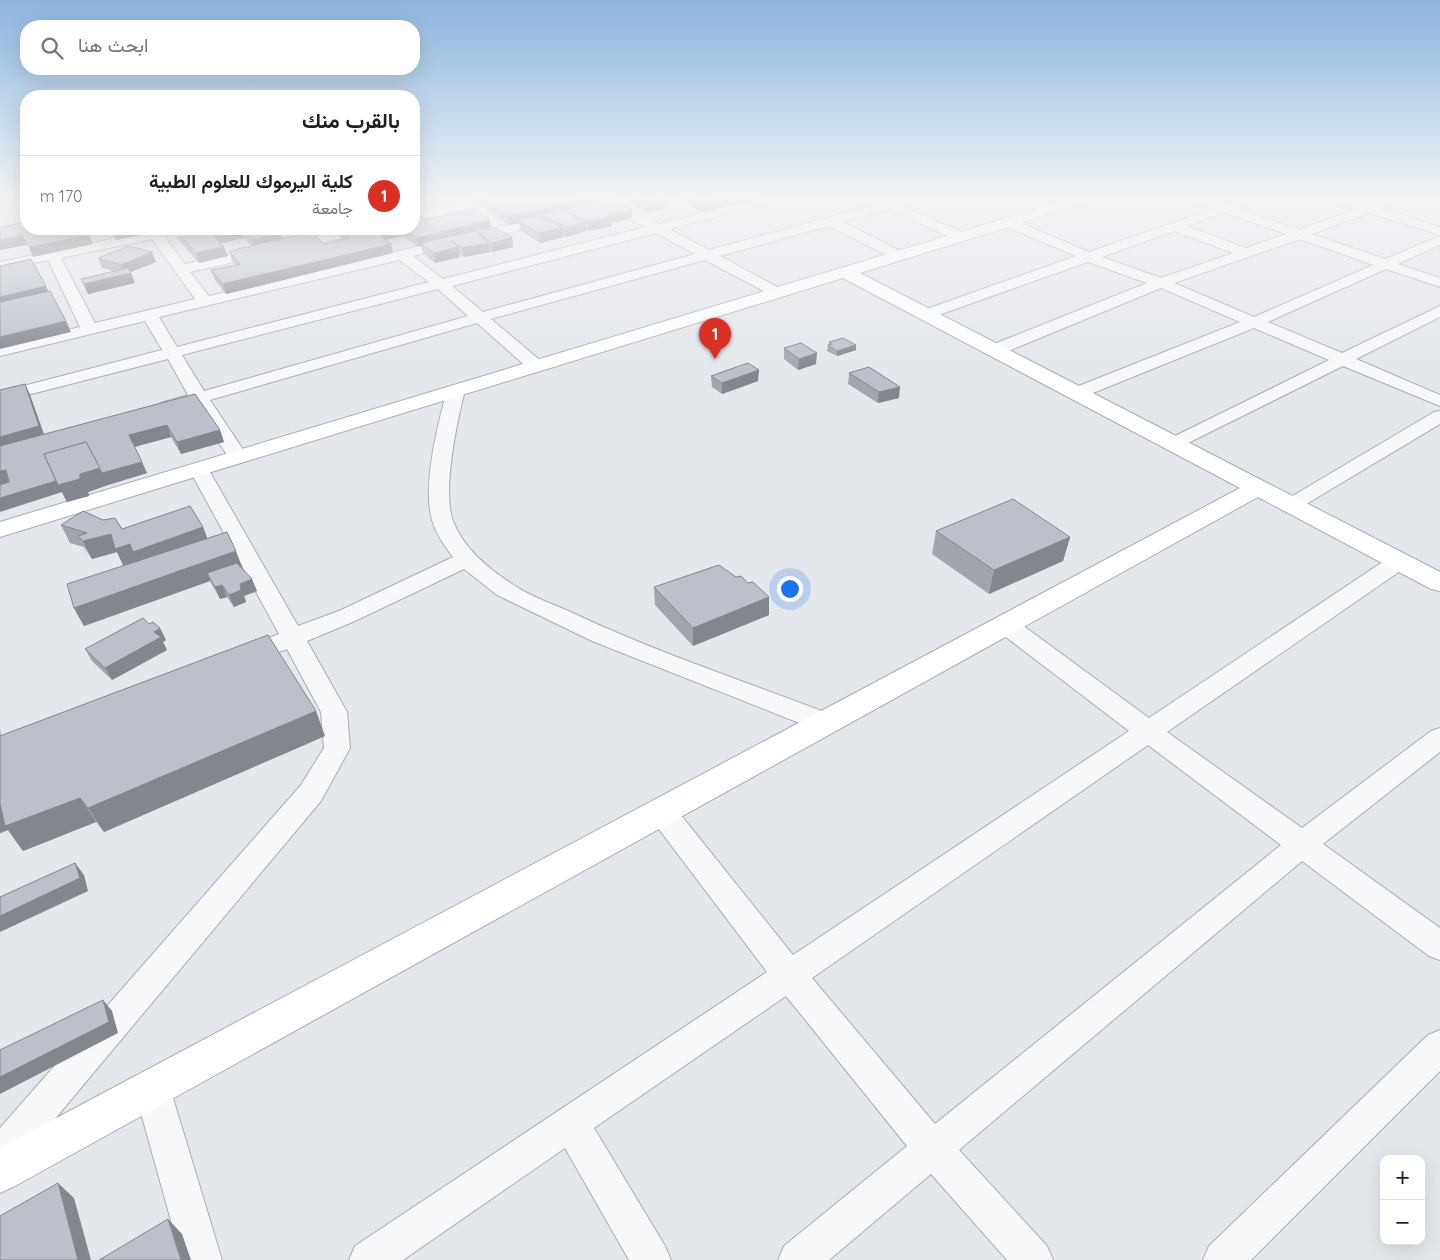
<!DOCTYPE html>
<html lang="ar">
<meta charset="utf-8">
<style>
:root{--surface:#fff;--page:#f2f2f2;--text:#202124;--muted:#757577;--line:#e0e0e0;--accent:#d93025}
body{margin:0;font-family:Quicksand,Vazirmatn,sans-serif;background:var(--page);color:var(--text);direction:rtl}
.controls{position:absolute;right:15px;bottom:15px;display:grid;overflow:hidden;border-radius:10px;box-shadow:0 5px 20px #0002}
.controls button{width:45px;height:45px;display:grid;place-items:center;padding:0;border:0;border-bottom:1px solid var(--line);background:var(--surface);color:var(--text);font:25px sans-serif}
.you{position:absolute;left:789px;top:588px;width:18px;height:18px;margin:-12px;border:4px solid #fff;border-radius:50%;background:#1a73e8;box-shadow:0 0 0 8px #1a73e833}
.badge{display:grid;place-items:center;width:32px;height:32px;border-radius:50%;background:var(--accent);color:#fff;font-size:16px;font-weight:700}
.pin{position:absolute;translate:-50% -41px;filter:drop-shadow(0 1px 2px #0008)}
.pin::after{content:'';position:absolute;top:26px;width:18px;height:15px;background:inherit;clip-path:polygon(0 0,100% 0,50% 100%)}
.list{margin:0;padding:0;list-style:none}
h2{display:flex;justify-content:space-between;align-items:center;height:65px;margin:0;padding:0 20px;font-size:21px}
h2 small{font-size:16px;font-weight:400;color:var(--muted)}
.list li{display:grid;grid-template-columns:32px 1fr auto;gap:15px;align-items:center;box-sizing:border-box;height:80px;padding:0 20px;border-top:1px solid var(--line)}
.list b{display:block;font-size:19px;white-space:nowrap}
.list p{margin:0;font-size:16px;white-space:nowrap;color:var(--muted)}
.list em{font-size:16px;font-style:normal;color:var(--muted)}
.icon{flex:none;width:28px;height:28px;fill:none;stroke:currentColor;stroke-width:2;stroke-linecap:round;stroke-linejoin:round}
.map{position:relative;flex:none;width:1440px;height:1260px;overflow:hidden;direction:ltr}
.search{position:absolute;background:var(--surface);box-shadow:0 5px 20px #0002;left:20px;top:20px;width:400px;height:55px;display:flex;align-items:center;gap:12px;box-sizing:border-box;padding:0 18px;border-radius:20px;color:var(--muted);font-size:19px}
.panel{position:absolute;background:var(--surface);box-shadow:0 5px 20px #0002;left:20px;top:90px;width:400px;height:145px;border-radius:20px;direction:rtl}
.map>svg:first-child{display:block}
</style>
<div class="map">
<svg width="1440" height="1260" viewBox="0 0 1440 1260">
<rect width="100%" height="100%" fill="#e4e7ec"/>
<g fill="none" stroke-linecap="round" stroke-linejoin="round">
<defs>
<g id="street">
<polygon points="26,197 26,205 0,210 0,202"/>
<polygon points="485,197 506,197 505,200 414,221 414,213"/>
<path d="M627,197H647L646,200L624,205L659,224L766,197H785L784,200L669,229L709,250L878,204L877,202L878,199L883,198L891,201L906,197H925L924,200L902,206L964,233L966,236L964,239H954L889,209L843,222L902,252L904,255L902,258H892L829,226L720,256L781,289L784,292L781,295H771L705,260L491,319L542,362L545,366L542,370H530L477,323L210,400L248,457L245,461L238,463L231,461L194,405L167,412L161,411L158,407L161,403L188,395L168,359L0,402V392L162,350L145,321L0,356V346L80,327L48,260L0,270V262L160,229H186L184,232L164,236L185,264L347,229H371L364,233L190,272L209,296L550,215L557,219L555,222L413,256L443,279L645,227L610,208L587,214L580,210L582,207ZM656,233L695,254L483,312L452,286ZM152,239L195,299L95,323L61,258ZM399,260L429,282L177,347L159,317ZM438,289L468,316L204,391L182,355Z"/>
<path d="M1185,197H1202L1224,204L1246,197H1263L1262,200L1237,208L1299,230L1356,209L1327,200L1326,197H1344L1368,204L1387,197H1404L1403,200L1381,208L1440,227V235L1369,213L1312,234L1385,259L1440,236V245L1398,264L1440,278V287L1386,269L1268,322L1342,353L1440,306V317L1356,359L1440,395V406L1343,366L1174,450L1167,448L1164,444L1167,440L1329,360L1254,328L1083,397L1077,398L1071,397L1068,393L1071,389L1240,322L1161,288L1001,354H989L987,350L989,346L1147,283L1088,262L933,317H921L919,314L921,311L1076,256L1001,225L999,222L1001,219H1011L1089,252L1212,209L1186,200ZM1224,213L1286,234L1246,248L1187,226ZM1174,231L1233,253L1161,278L1102,257ZM1300,239L1373,265L1254,317L1174,283Z"/>
<path d="M456,385L462,386L465,390C457,422 442,490 453,521C464,549 488,568 512,584C531,597 556,605 577,615C661,654 749,683 835,716L839,723L835,730L826,733L817,730L592,641L497,595L464,569L355,621L307,641L347,712L350,748L321,801L13,1169L0,1175V1128L301,785L324,748L321,712L287,649L244,665L235,663L232,657L235,651L279,634L189,469L192,465L199,463L206,465L298,626L339,611L453,557C444,545 436,534 432,520C422,486 438,424 447,390L450,386Z"/>
<polygon points="1440,411 1440,424 1298,509 1291,511 1284,509 1281,505 1284,501 1434,412"/>
<path d="M1398,555L1406,557L1409,562L1406,567L1167,732L1302,828L1431,731L1440,728V752L1323,844L1440,928V960L1429,956L1302,861L959,1150L1047,1246L1053,1260H1007L931,1174L829,1260H778L784,1246L907,1146L786,996L594,1128L665,1246L671,1260H629L565,1148L403,1260H349L355,1246L767,972L652,820L648,812L652,804L662,801L672,804L793,955L1129,731L998,631L994,625L998,619L1006,617L1014,619L1149,718L1390,557ZM1148,745L1281,845L935,1124L812,978Z"/>
<polygon points="1440,1030 1440,1071 1251,1260 1203,1260 1209,1246 1428,1035"/>
<polygon points="152,1070 165,1076 170,1088 222,1260 182,1260 134,1088 139,1076"/>
</g>
<polygon id="secondary" points="1076,197 1097,197 1095,200 860,273 1440,572 1440,591 1431,589 1258,497 15,1186 0,1193 0,1148 1240,488 843,278 0,537 0,522"/>
</defs>
<use href="#street" stroke="#a9aeb7" stroke-width="2"/>
<use href="#secondary" stroke="#a9aeb7" stroke-width="2"/>
<use href="#street" fill="#f7f8fa" fill-rule="evenodd"/>
<use href="#secondary" fill="#fff" fill-rule="evenodd"/>
</g>
<g fill="#a1a5ae" fill-rule="evenodd">
<polygon points="470,197 663,197 666,198 667,208 648,212 629,203 629,197 615,200 632,218 611,223 612,226 589,231 586,230 586,231 566,237 564,236 564,237 540,243 520,230 519,223 509,225 479,205 478,199 474,200"/>
<polygon points="678,197 768,197 729,206 724,203 724,207 701,212"/>
<path d="M426,220L491,227L512,237L513,247L492,252L489,249L490,252L464,257L459,254L460,257L435,263L423,253L421,246L418,247L403,236L386,240L391,244L393,253L226,294L215,280L211,270L236,265L232,261L229,251L252,246L244,238L221,243L228,256L199,263L178,239L175,229H287L277,231L280,234L282,239L306,234L300,229H414ZM338,231L339,236L344,240L324,244L315,236Z"/>
<polygon points="108,229 171,229 116,240"/>
<polygon points="98,258 156,262 131,272 135,283 88,294 81,279 114,271 102,268"/>
<polygon points="829,342 856,345 856,350 837,356 827,351 828,345 829,345"/>
<polygon points="784,348 816,364 798,370 784,359"/>
<polygon points="849,373 899,398 878,403 848,384"/>
<polygon points="711,376 758,381 722,394 712,387"/>
<polygon points="25,384 30,395 44,435 195,394 220,430 224,442 181,454 171,437 134,447 147,473 108,485 88,492 89,496 67,502 62,492 9,482"/>
<polygon points="61,525 122,529 203,527 207,538 243,569 257,591 244,596 246,602 234,607 227,597 220,599 210,581 84,626 74,608 123,565 117,552 92,559 84,547 70,543"/>
<polygon points="936,531 1070,537 1063,561 989,594 932,554"/>
<polygon points="736,577 748,583 769,597 769,615 693,646 655,605 654,587"/>
<polygon points="149,624 160,628 166,640 163,642 167,650 112,680 92,661 85,649"/>
<polygon points="0,729 1,735 325,736 104,832 96,822 23,851 8,830 0,833"/>
</g>
<g fill="#83868d">
<polygon points="0,197 26,197 26,199 0,204"/>
<polygon points="474,197 478,197 478,199 474,200"/>
<polygon points="591,197 629,197 567,211 564,210 564,212 541,215 541,218 518,220 519,223 509,225 508,216"/>
<polygon points="729,197 768,197 729,206"/>
<polygon points="666,198 667,208 648,212 648,203"/>
<polygon points="724,198 724,207 701,212 701,203"/>
<polygon points="632,209 632,218 611,223 612,226 589,231 588,222 607,215"/>
<polygon points="490,220 492,229 477,230 478,233 424,246 421,243 421,246 418,247 416,238"/>
<polygon points="585,222 586,231 566,237 566,227"/>
<polygon points="563,228 564,237 540,243 539,233"/>
<polygon points="121,229 171,229 116,240 112,231"/>
<polygon points="241,229 244,238 217,244 213,235"/>
<polygon points="270,229 287,229 271,232"/>
<polygon points="308,229 338,229 338,231 310,238"/>
<polygon points="390,229 402,229 403,236 378,242 376,232"/>
<polygon points="280,234 283,244 256,250 253,240"/>
<polygon points="22,235 27,245 0,250 0,240"/>
<polygon points="89,235 93,244 33,257 29,247"/>
<polygon points="512,237 513,247 492,252 491,243"/>
<polygon points="488,243 490,252 464,257 462,248"/>
<polygon points="391,244 393,253 226,294 223,284"/>
<polygon points="224,247 228,256 199,263 196,253"/>
<polygon points="458,247 460,257 435,263 434,253"/>
<polygon points="152,252 156,262 125,274 131,273 135,283 88,294 84,284 125,275 121,265"/>
<polygon points="46,286 51,297 0,308 0,297"/>
<polygon points="66,321 71,332 0,349 0,337"/>
<polygon points="856,345 856,350 837,356 837,351"/>
<polygon points="817,353 816,364 798,370 799,359"/>
<polygon points="759,370 758,381 722,394 722,383"/>
<polygon points="25,384 30,395 45,437 0,450 0,432"/>
<polygon points="900,387 899,398 878,403 879,392"/>
<polygon points="167,425 171,437 134,447 129,435"/>
<polygon points="220,430 224,442 181,454 177,442"/>
<polygon points="47,459 80,474 100,468 142,462 147,473 108,485 88,492 89,496 67,502 62,492 0,512 0,498"/>
<polygon points="6,470 13,481 0,485 0,471"/>
<polygon points="203,527 210,545 124,567 117,552 92,559 83,541 111,534 130,544"/>
<polygon points="1070,537 1063,561 989,594 994,570"/>
<polygon points="236,551 243,569 211,580 207,573 210,581 84,626 74,608"/>
<polygon points="252,579 257,591 244,596 246,602 234,607 229,595 240,584"/>
<polygon points="222,585 227,597 220,599 215,587"/>
<polygon points="769,597 769,615 693,646 693,628"/>
<polygon points="160,628 166,640 163,642 167,650 112,680 105,668"/>
<polygon points="316,711 325,736 104,832 88,808"/>
<polygon points="80,798 96,822 23,851 8,830 0,833 0,802"/>
<polygon points="75,863 84,875 88,891 0,932 0,916"/>
<polygon points="103,1000 112,1011 118,1033 0,1094 0,1077"/>
<polygon points="58,1183 74,1198 91,1260 78,1260"/>
<polygon points="168,1219 182,1234 191,1260 181,1260"/>
</g>
<g fill="#bbc0ca" stroke="#83868d">
<polygon points="479,197 591,197 508,216"/>
<polygon points="634,197 663,197 666,198 648,203"/>
<polygon points="692,197 722,197 724,198 701,203"/>
<polygon points="613,198 632,209 607,215 611,217 588,222 564,210"/>
<polygon points="474,209 490,220 416,238 405,229 414,229 414,211 426,220"/>
<polygon points="562,210 585,222 566,227 541,215"/>
<polygon points="538,216 563,228 539,233 518,220"/>
<polygon points="26,222 26,229 85,229 89,235 29,247 22,235 0,240 0,227"/>
<polygon points="491,227 498,229 512,237 491,243 477,230"/>
<polygon points="111,229 121,229 112,231"/>
<polygon points="175,229 241,229 213,235 224,247 196,253"/>
<polygon points="241,229 275,229 280,234 253,240"/>
<polygon points="340,229 390,229 376,232 391,244 223,284 211,270 240,264 229,251 311,232 324,244 350,238"/>
<polygon points="475,231 488,243 462,248 451,240 458,247 434,253 421,243"/>
<polygon points="129,246 152,252 121,265 98,258"/>
<polygon points="31,259 46,286 0,297 0,266"/>
<polygon points="128,268 131,273 84,284 81,279"/>
<polygon points="50,291 66,321 0,337 0,302"/>
<polygon points="843,338 856,345 837,351 828,345 832,344 829,342"/>
<polygon points="801,343 817,353 799,359 784,348"/>
<polygon points="748,363 759,370 722,383 711,376"/>
<polygon points="869,367 900,387 879,392 849,373"/>
<polygon points="25,384 39,426 0,437 0,390"/>
<polygon points="195,394 220,430 177,442 167,425 129,435 142,462 102,473 86,442 44,454 56,481 0,498 0,485 9,482 6,470 0,471 0,446"/>
<polygon points="86,442 100,468 80,474 80,479 58,485 44,454"/>
<polygon points="1013,499 1070,537 994,570 936,531"/>
<polygon points="190,506 203,527 133,552 130,544 115,549 111,534 83,541 78,536 87,533 61,525 83,511 103,520 115,518 122,529"/>
<polygon points="227,532 236,551 74,608 67,584"/>
<polygon points="237,563 252,579 240,584 241,590 229,595 222,585 215,587 207,573"/>
<polygon points="719,565 736,577 741,576 748,583 753,582 769,597 693,628 654,587"/>
<polygon points="143,618 149,624 153,622 160,628 154,632 161,637 105,668 85,649"/>
<polygon points="268,635 316,711 88,808 80,798 5,826 0,804 0,736"/>
<polygon points="75,863 80,878 0,916 0,897"/>
<polygon points="103,1000 109,1022 0,1077 0,1050"/>
<polygon points="58,1183 78,1260 0,1260 0,1216"/>
<polygon points="168,1219 181,1260 99,1260"/>
</g>
<linearGradient id="sky" x2="0" y2="1"><stop stop-color="#8bb4dd"/><stop offset="0.53" stop-color="#f3f4f6"/><stop offset="1" stop-color="#f3f4f6" stop-opacity="0"/></linearGradient>
<rect width="1440" height="373" fill="url(#sky)"/>
</svg>
<div class="controls">
<button>+</button>
<button>−</button>
</div>
<div class="you"></div>
<div class="pin badge" style="left:715px;top:359px">1</div>
<div class="search"><svg class="icon" aria-label="search" viewBox="0 0 24 24"><circle cx="10" cy="10" r="6"/><path d="M15 15l6 6"/></svg>ابحث هنا</div>
<section class="panel">
<h2>بالقرب منك<small></small></h2>
<ul class="list">
<li><span class="badge">1</span><div><b>كلية اليرموك للعلوم الطبية</b><p>جامعة</p></div><em>170 m</em></li>
</ul>
</section>
</div>
